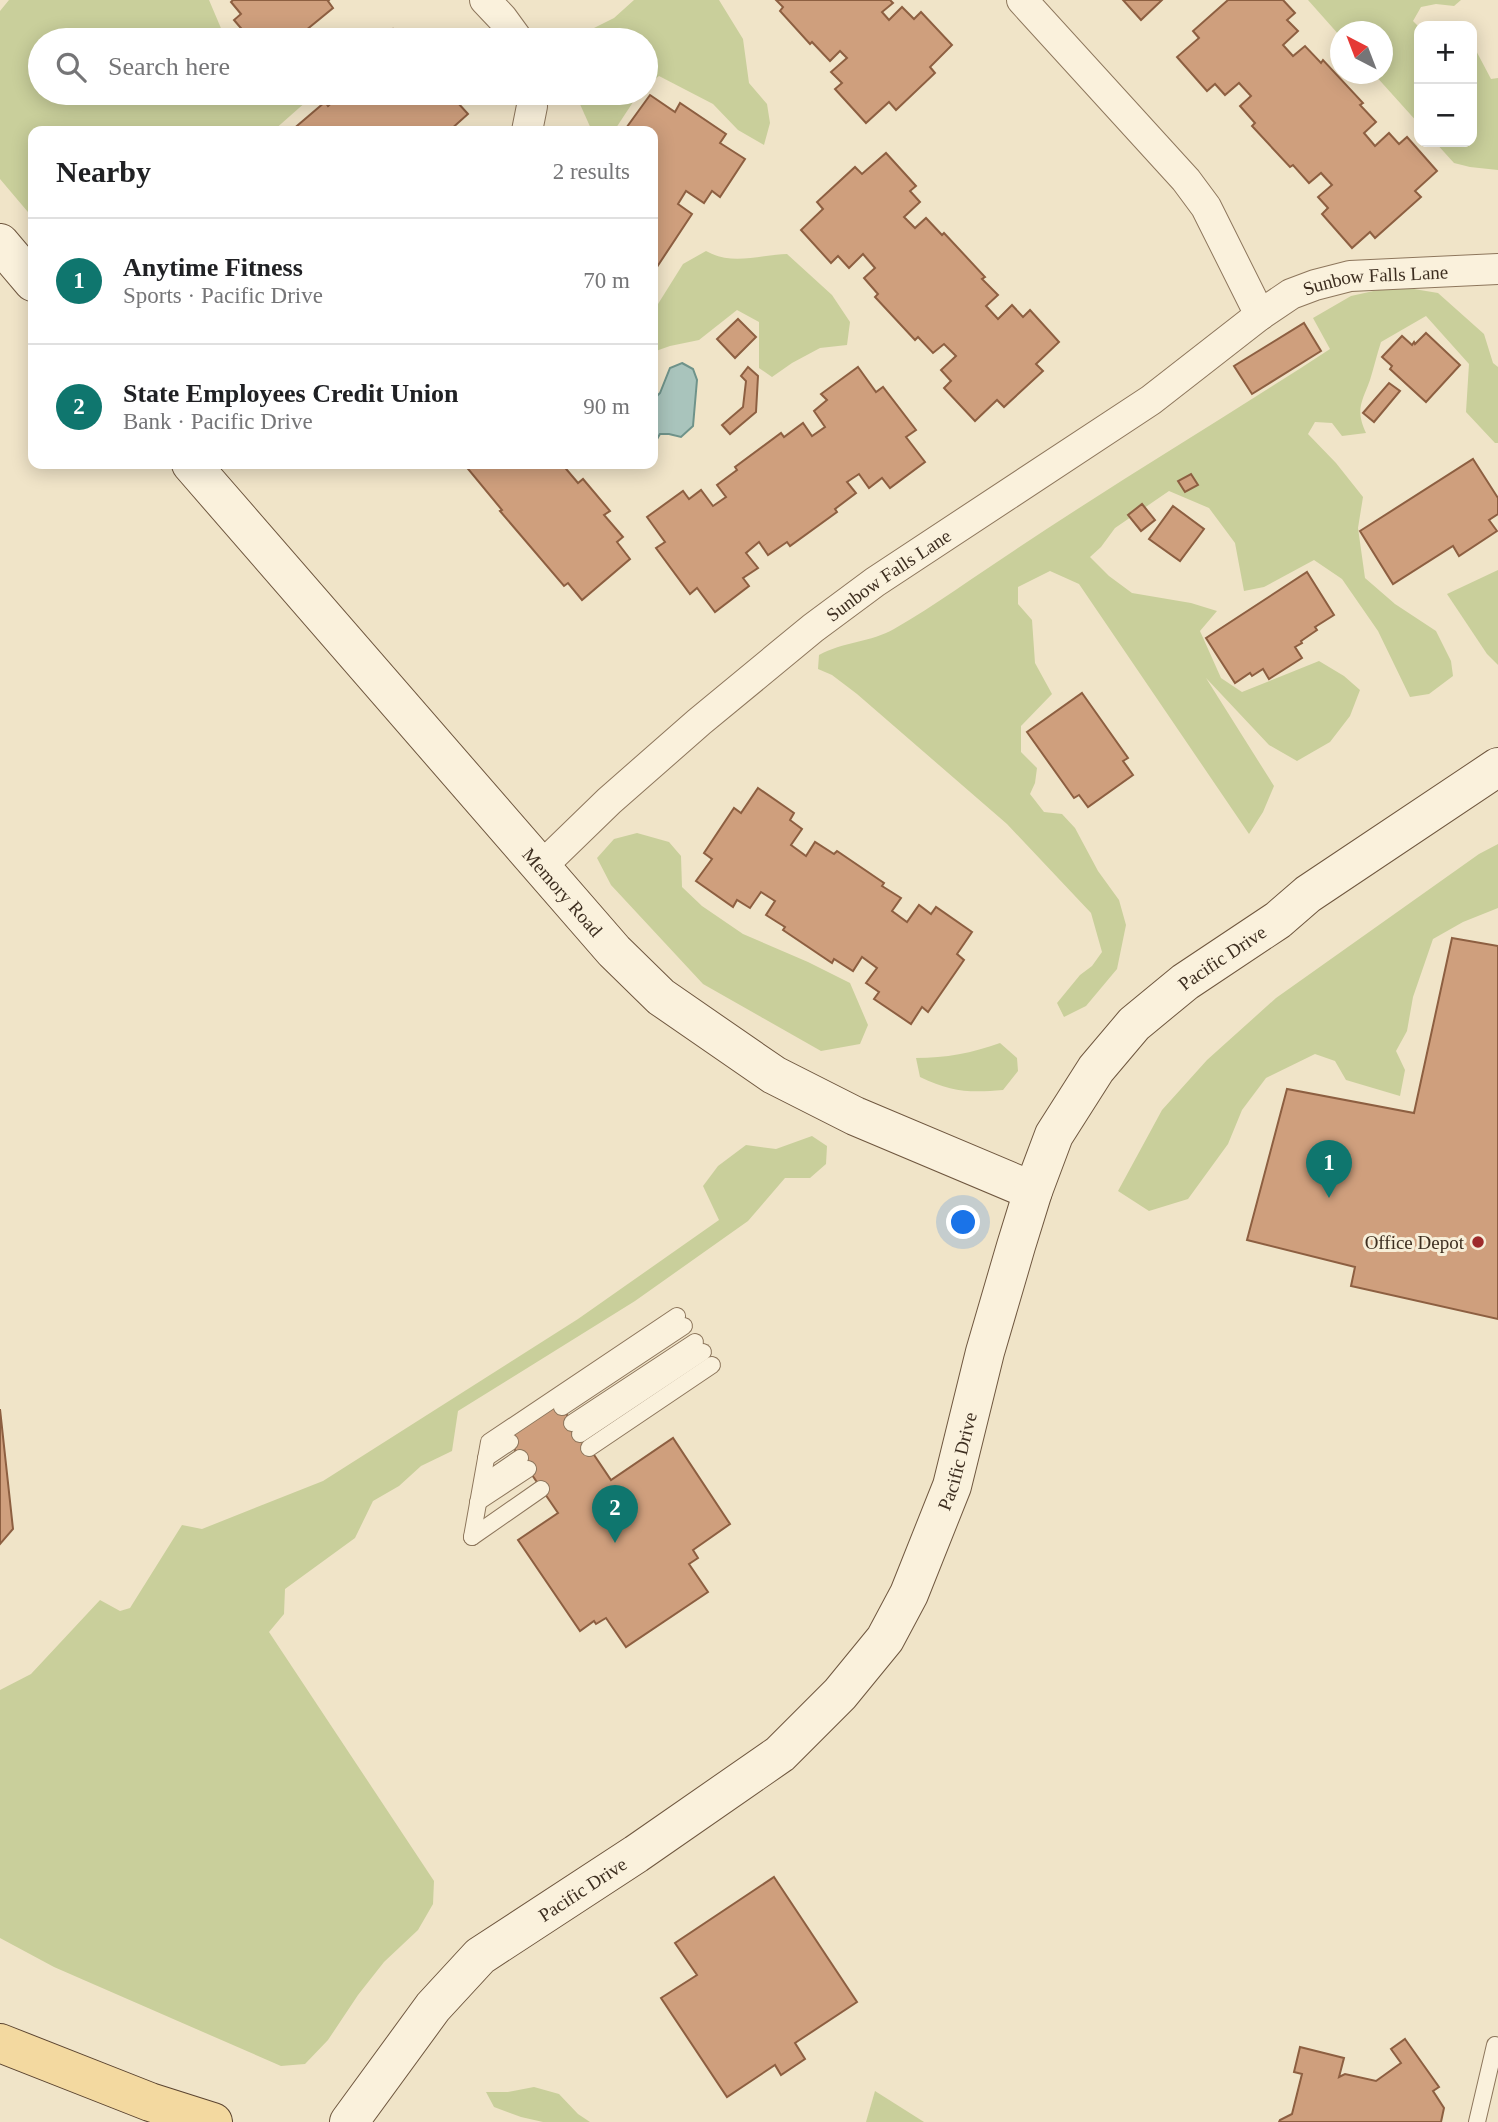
<!DOCTYPE html>
<meta charset="utf-8">
<style>
:root{--surface:#fff;--page:#f2f2f2;--text:#202124;--muted:#757577;--line:#e0e0e0;--accent:#0f766e}
body{margin:0;font-family:"Times New Roman",serif;background:var(--page);color:var(--text)}
.controls{position:absolute;right:21px;top:21px;display:grid;overflow:hidden;border-radius:14px;box-shadow:0 4px 18px #0003}
.controls button{width:63px;height:63px;display:grid;place-items:center;padding:0;border:0;border-bottom:2px solid var(--line);background:var(--surface);color:var(--text);font:35px sans-serif}
.compass{position:absolute;left:1330px;top:21px;width:63px;height:63px;border-radius:50%;background:var(--surface);box-shadow:0 4px 18px #0003;rotate:318deg}
.you{position:absolute;left:964px;top:1223px;width:24px;height:24px;margin:-18px;border:5px solid #fff;border-radius:50%;background:#1a73e8;box-shadow:0 0 0 10px #1a73e833}
.badge{display:grid;place-items:center;width:46px;height:46px;border-radius:50%;background:var(--accent);color:#fff;font-size:23px;font-weight:700}
.pin{position:absolute;translate:-50% -58px;filter:drop-shadow(0 2px 4px #0008)}
.pin::after{content:'';position:absolute;top:37px;width:24px;height:21px;background:inherit;clip-path:polygon(0 0,100% 0,50% 100%)}
.list{margin:0;padding:0;list-style:none}
h2{display:flex;justify-content:space-between;align-items:center;height:91px;margin:0;padding:0 28px;font-size:30px}
h2 small{font-size:23px;font-weight:400;color:var(--muted)}
.list li{display:grid;grid-template-columns:46px 1fr auto;gap:21px;align-items:center;box-sizing:border-box;height:126px;padding:0 28px;border-top:2px solid var(--line)}
.list b{display:block;font-size:26px;white-space:nowrap}
.list p{margin:0;font-size:23px;white-space:nowrap;color:var(--muted)}
.list em{font-size:23px;font-style:normal;color:var(--muted)}
.icon{flex:none;width:38px;height:38px;fill:none;stroke:currentColor;stroke-width:2;stroke-linecap:round;stroke-linejoin:round}
.map{position:relative;flex:none;width:1498px;height:2122px;overflow:hidden}
.search{position:absolute;background:var(--surface);box-shadow:0 4px 18px #0003;left:28px;top:28px;width:630px;height:77px;display:flex;align-items:center;gap:18px;box-sizing:border-box;padding:0 24px;border-radius:38px;color:var(--muted);font-size:26px}
.panel{position:absolute;background:var(--surface);box-shadow:0 4px 18px #0003;left:28px;top:126px;width:630px;height:343px;border-radius:14px}
.map>svg:first-child{display:block}
</style>
<div class="map">
<svg width="1498" height="2122" viewBox="0 0 1498 2122">
<rect width="100%" height="100%" fill="#f0e4c8"/>
<g fill="#c9cf9b">
<polygon points="9,0 209,0 226,40 40,40 40,93 316,93 273,131 33,131 33,218 0,179 0,11"/>
<polygon points="634,0 719,0 743,39 749,83 767,104 770,123 764,145 738,130 713,104 659,76 646,86 646,40 582,40 584,33 614,18"/>
<polygon points="1308,0 1461,0 1454,6 1436,4 1421,7 1413,21 1419,27 1419,124 1374,74 1382,74 1382,32 1340,32 1340,36"/>
<polygon points="1472,43 1491,79 1498,78 1498,170 1470,167 1454,163 1435,142 1472,142"/>
<polygon points="575,93 639,93 614,131 592,131"/>
<path d="M706,251C732,266 758,255 787,254L832,295L850,322L847,345L820,348L792,363L772,377L759,368V322L737,310L699,340L670,346L653,352V312L683,264Z"/>
<path d="M1396,286L1438,293L1484,334L1493,363L1498,367V443H1495L1466,412L1469,364L1426,316L1381,342C1377,354 1374,367 1370,380C1362,402 1355,409 1366,433L1342,436L1332,423L1315,422L1308,434L1336,463L1363,497L1358,528L1365,578L1395,604L1436,631L1451,661L1453,676L1429,694L1410,697L1378,631L1342,579L1314,560L1264,587L1244,591L1235,543L1209,508L1169,491L1115,528L1101,547L1090,557L1109,576L1132,593L1191,603L1217,611L1200,631L1221,678L1242,692L1319,661L1344,676L1360,690L1350,716L1330,742L1297,761L1269,745L1206,678L1274,786L1263,812L1249,834L1079,584L1050,571L1018,587V604L1032,620L1035,663L1052,694L1021,726V752L1037,768L1035,783L1030,794L1044,812L1062,814L1075,828L1098,871L1119,900L1126,925L1117,969L1086,1006L1064,1017L1057,1003L1080,975L1092,966L1102,952L1091,913L1007,824L857,694L832,675L818,669L819,655C842,642 872,642 894,629C936,605 975,576 1015,550C1118,481 1226,417 1330,349L1313,318L1351,296Z"/>
<polygon points="1498,570 1498,665 1487,654 1447,594"/>
<polygon points="637,833 669,842 681,856 682,887 702,906 743,934 808,962 850,983 868,1025 860,1044 821,1051 703,984 611,885 597,858 614,839"/>
<polygon points="1498,844 1498,908 1463,922 1433,939 1413,997 1407,1031 1396,1051 1405,1070 1400,1096 1346,1080 1335,1061 1315,1054 1266,1078 1242,1110 1228,1144 1188,1199 1149,1211 1118,1191 1162,1110 1207,1060 1276,998 1479,854"/>
<path d="M1000,1043L1017,1058L1018,1071L1003,1090C970,1093 951,1092 920,1077L916,1058C946,1058 972,1053 1000,1043Z"/>
<polygon points="812,1136 827,1146 826,1164 810,1178 785,1178 748,1221 635,1301 458,1411 452,1451 421,1466 399,1486 373,1501 355,1538 285,1589 284,1614 269,1632 434,1881 433,1904 418,1930 384,1962 358,1995 328,2040 305,2064 281,2066 54,1967 0,1938 0,1690 31,1674 100,1600 120,1611 130,1608 182,1525 202,1529 323,1481 578,1319 719,1220 703,1186 718,1166 746,1145 776,1149"/>
<polygon points="534,2087 559,2094 578,2114 590,2122 543,2122 521,2117 494,2107 486,2092 508,2092"/>
<polygon points="875,2091 924,2122 866,2122"/>
</g>
<polygon fill="#a9c4bc" stroke="#6f938a" stroke-width="2" points="682,363 693,369 697,380 693,426 681,437 669,434 660,434 653,446 653,458 653,400 660,393 670,368"/>
<g fill="#cf9f7d" stroke="#8d5f41" stroke-width="2">
<polygon points="233,0 329,0 328,1 333,8 294,40 288,40 285,36 280,40 251,40 234,20 241,14 231,2"/>
<polygon points="776,0 890,0 893,3 882,12 889,20 902,7 914,19 921,12 952,45 930,67 935,73 896,110 889,102 866,123 835,89 842,83 831,72 847,58 840,51 830,61 812,42 810,44 780,11 783,7"/>
<polygon points="1123,0 1162,0 1141,20"/>
<polygon points="1228,0 1283,0 1295,13 1287,20 1298,31 1283,45 1293,56 1305,46 1321,63 1323,60 1363,103 1360,105 1376,122 1364,133 1375,146 1389,133 1399,144 1407,137 1437,171 1415,191 1421,197 1375,238 1370,232 1352,248 1322,214 1328,208 1318,197 1332,185 1321,173 1309,183 1293,165 1290,167 1252,126 1255,123 1240,106 1251,96 1239,83 1225,95 1215,84 1207,91 1177,57 1199,38 1193,31"/>
<polygon points="393,29 403,40 381,40"/>
<polygon points="343,93 348,93 355,100 363,93 449,93 468,114 449,131 291,131 325,102 328,106"/>
<polygon points="650,95 675,112 680,103 726,134 720,143 745,159 720,197 712,191 704,203 686,191 678,204 692,214 653,273 653,131 624,131"/>
<polygon points="886,153 916,186 910,191 920,202 904,217 915,228 926,218 942,235 944,233 985,277 982,279 998,295 986,306 998,319 1012,305 1023,317 1030,310 1059,342 1036,364 1043,371 1004,407 997,400 975,421 944,388 951,381 941,370 956,356 944,344 933,353 918,337 915,340 875,297 878,294 864,278 875,268 863,254 849,268 838,256 831,263 801,230 823,209 817,202 855,167 862,174"/>
<polygon points="738,319 756,337 735,358 717,339"/>
<polygon points="1304,323 1321,351 1252,394 1234,366"/>
<polygon points="1426,333 1460,365 1426,402 1390,369 1392,366 1382,357 1402,336 1412,345 1414,342 1415,344"/>
<polygon points="748,367 758,376 756,412 730,434 722,425 743,407 746,381 741,376"/>
<polygon points="858,367 876,392 883,387 916,430 906,437 925,462 890,488 882,478 869,488 859,474 847,482 856,493 835,509 837,512 790,546 787,542 768,555 759,542 746,553 758,568 743,578 749,586 715,612 697,588 690,594 656,548 665,542 647,517 683,491 689,499 701,490 713,506 726,497 717,485 737,470 735,467 781,433 784,437 803,423 812,436 825,427 814,411 827,400 821,394"/>
<polygon points="1389,383 1400,391 1374,422 1363,413"/>
<polygon points="1473,459 1498,498 1498,514 1489,520 1497,531 1459,556 1453,546 1393,584 1360,531"/>
<polygon points="464,464 562,464 578,483 583,479 610,511 604,515 623,537 617,542 630,559 582,600 568,583 564,586 500,511 502,510"/>
<polygon points="1191,474 1198,485 1185,492 1178,481"/>
<polygon points="1142,504 1155,520 1141,531 1128,515"/>
<polygon points="1173,506 1204,529 1180,561 1149,539"/>
<polygon points="1307,572 1334,615 1315,627 1317,630 1301,641 1302,643 1295,647 1302,658 1269,679 1263,669 1252,676 1250,673 1235,683 1206,638"/>
<polygon points="1082,693 1128,758 1123,761 1133,775 1088,807 1079,795 1074,798 1027,732"/>
<polygon points="758,788 794,813 790,820 802,829 791,845 806,856 815,842 834,854 837,851 884,883 882,886 901,898 892,911 907,922 919,905 931,914 936,907 972,932 957,954 964,960 928,1012 922,1007 911,1024 874,999 879,992 866,983 877,968 862,957 853,971 834,959 832,963 783,930 785,927 766,915 775,901 761,892 750,908 737,900 733,907 696,881 712,859 704,853 734,808 741,813"/>
<polygon points="1452,938 1498,946 1498,1319 1351,1286 1355,1267 1247,1240 1287,1089 1414,1113"/>
<polygon points="557,1400 611,1480 673,1438 730,1524 693,1550 698,1558 689,1564 708,1592 626,1647 606,1618 596,1624 594,1621 580,1631 518,1540 558,1513 504,1434"/>
<polygon points="0,1409 13,1529 0,1544"/>
<polygon points="774,1877 857,2002 795,2043 805,2059 781,2075 775,2065 727,2097 661,1998 697,1975 675,1943"/>
<polygon points="1405,2039 1439,2087 1433,2091 1444,2108 1441,2122 1279,2122 1280,2120 1292,2114 1302,2074 1294,2072 1300,2047 1344,2058 1339,2077 1345,2074 1376,2081 1401,2063 1391,2049"/>
</g>
<g fill="none" stroke-linecap="round" stroke-linejoin="round">
<defs>
<g id="lane">
<polyline points="562,1407 684,1326"/>
<polyline points="572,1423 695,1342"/>
<polyline points="580,1434 703,1352"/>
<polyline points="589,1448 712,1365"/>
<polyline points="486,1458 510,1442"/>
<polyline points="482,1484 520,1458"/>
<polyline points="478,1502 528,1469"/>
<polyline points="472,1537 489,1442 677,1316"/>
<polyline points="472,1537 541,1489"/>
<polyline points="1477,2122 1495,2045"/>
</g>
<g id="street">
<polyline points="485,0 502,18 518,40"/>
<polyline points="1022,0 1186,180 1206,207 1260,315"/>
<polyline points="527,131 532,106 531,93"/>
<path id="s1" d="M542,866L609,801L699,722L813,628L875,582L1151,400L1260,315L1291,294L1315,285L1350,276L1498,269"/>
</g>
<g id="secondary">
<polyline points="0,243 33,282"/>
<path id="s2" d="M191,464L614,951L661,997L774,1075L855,1116L1033,1191"/>
<path id="s3" d="M349,2122L433,2007L480,1956L636,1854L780,1754L840,1694L885,1639L909,1594L952,1486L985,1352L1016,1246L1033,1191L1054,1135L1096,1069L1134,1024L1185,982L1278,920L1308,894L1498,767"/>
</g>
<polyline id="primary" points="0,2043 150,2102 213,2122"/>
</defs>
<use href="#lane" stroke="#8d765c" stroke-width="18"/>
<use href="#street" stroke="#8d765c" stroke-width="32"/>
<use href="#secondary" stroke="#6f573f" stroke-width="40"/>
<use href="#primary" stroke="#5b4430" stroke-width="40"/>
<use href="#lane" stroke="#faf1dc" stroke-width="16"/>
<use href="#street" stroke="#faf1dc" stroke-width="30"/>
<use href="#secondary" stroke="#faf1dc" stroke-width="38"/>
<use href="#primary" stroke="#f3d9a0" stroke-width="38"/>
</g>
<circle fill="#9e2a2b" stroke="#f7eed8" stroke-width="2.5" cx="1478" cy="1242" r="7"/>
<g text-anchor="middle" stroke-width="6" stroke-linejoin="round" paint-order="stroke">
<g font-size="19" fill="#3d2e20" stroke="#f7eed8">
<text dy="7" stroke="none"><textPath href="#s1" startOffset="1031">Sunbow Falls Lane</textPath></text>
<text dy="7" stroke="none"><textPath href="#s1" startOffset="453">Sunbow Falls Lane</textPath></text>
<text dy="7" stroke="none"><textPath href="#s2" startOffset="567">Memory Road</textPath></text>
<text dy="7" stroke="none"><textPath href="#s3" startOffset="1510">Pacific Drive</textPath></text>
<text dy="7" stroke="none"><textPath href="#s3" startOffset="922">Pacific Drive</textPath></text>
<text dy="7" stroke="none"><textPath href="#s3" startOffset="334">Pacific Drive</textPath></text>
</g>
<g font-size="19" fill="#3d2e20" stroke="#f7eed8" text-anchor="end">
<text x="1464" y="1249">Office Depot</text>
</g>
</g>
</svg>
<div class="controls">
<button>+</button>
<button>−</button>
</div>
<svg class="compass" viewBox="-18 -18 36 36"><path d="M0-13l5 13h-10z" fill="#e53935"/><path d="M0 13l5-13h-10z" fill="#757577"/></svg>
<div class="you"></div>
<div class="pin badge" style="left:1329px;top:1198px">1</div>
<div class="pin badge" style="left:615px;top:1543px">2</div>
<div class="search"><svg class="icon" aria-label="search" viewBox="0 0 24 24"><circle cx="10" cy="10" r="6"/><path d="M15 15l6 6"/></svg>Search here</div>
<section class="panel">
<h2>Nearby<small>2 results</small></h2>
<ul class="list">
<li><span class="badge">1</span><div><b>Anytime Fitness</b><p>Sports · Pacific Drive</p></div><em>70 m</em></li>
<li><span class="badge">2</span><div><b>State Employees Credit Union</b><p>Bank · Pacific Drive</p></div><em>90 m</em></li>
</ul>
</section>
</div>
